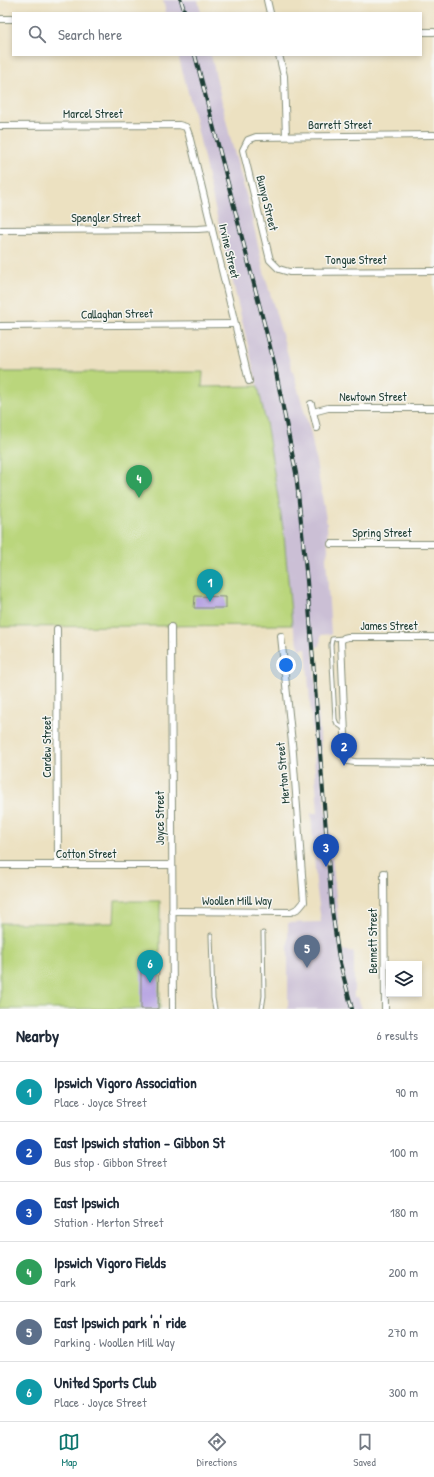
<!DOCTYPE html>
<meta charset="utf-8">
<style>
:root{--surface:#fff;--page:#f2f2f3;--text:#1f2937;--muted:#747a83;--line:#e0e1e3;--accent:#0f766e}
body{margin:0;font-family:"Patrick Hand",sans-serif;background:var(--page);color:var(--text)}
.controls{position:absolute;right:12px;bottom:12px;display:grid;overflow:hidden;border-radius:0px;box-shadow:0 2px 6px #0003}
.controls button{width:36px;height:36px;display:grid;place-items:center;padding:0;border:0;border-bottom:1px solid var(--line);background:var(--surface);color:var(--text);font:20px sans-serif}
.you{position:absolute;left:286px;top:665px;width:14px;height:14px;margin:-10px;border:3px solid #fff;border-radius:50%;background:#1a73e8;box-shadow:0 0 0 6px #1a73e833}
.badge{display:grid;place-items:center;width:26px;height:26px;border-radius:50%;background:var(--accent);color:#fff;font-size:13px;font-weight:700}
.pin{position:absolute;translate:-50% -33px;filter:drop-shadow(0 1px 2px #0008)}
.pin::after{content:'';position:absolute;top:21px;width:14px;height:12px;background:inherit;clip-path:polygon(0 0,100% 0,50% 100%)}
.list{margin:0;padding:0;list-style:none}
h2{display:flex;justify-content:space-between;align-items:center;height:52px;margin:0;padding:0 16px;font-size:17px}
h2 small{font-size:13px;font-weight:400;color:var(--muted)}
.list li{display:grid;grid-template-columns:26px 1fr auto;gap:12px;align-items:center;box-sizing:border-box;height:60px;padding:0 16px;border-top:1px solid var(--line)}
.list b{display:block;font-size:15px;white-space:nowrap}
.list p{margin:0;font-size:13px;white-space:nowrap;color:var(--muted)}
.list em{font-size:13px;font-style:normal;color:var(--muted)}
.icon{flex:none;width:22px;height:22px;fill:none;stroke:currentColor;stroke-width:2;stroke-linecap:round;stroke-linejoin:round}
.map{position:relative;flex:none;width:434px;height:1009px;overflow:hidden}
.search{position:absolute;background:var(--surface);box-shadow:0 2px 6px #0003;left:12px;right:12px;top:12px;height:44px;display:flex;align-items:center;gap:10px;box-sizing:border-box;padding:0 14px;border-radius:0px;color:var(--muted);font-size:15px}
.sheet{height:412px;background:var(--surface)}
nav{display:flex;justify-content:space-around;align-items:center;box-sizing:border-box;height:56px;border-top:1px solid var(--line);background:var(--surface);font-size:11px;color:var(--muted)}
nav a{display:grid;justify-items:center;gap:2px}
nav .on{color:var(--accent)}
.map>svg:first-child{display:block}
</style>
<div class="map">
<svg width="434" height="1009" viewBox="0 0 434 1009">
<rect width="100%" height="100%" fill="#f6f6f2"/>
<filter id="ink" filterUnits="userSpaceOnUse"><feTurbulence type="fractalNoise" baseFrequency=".025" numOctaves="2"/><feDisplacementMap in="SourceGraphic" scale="8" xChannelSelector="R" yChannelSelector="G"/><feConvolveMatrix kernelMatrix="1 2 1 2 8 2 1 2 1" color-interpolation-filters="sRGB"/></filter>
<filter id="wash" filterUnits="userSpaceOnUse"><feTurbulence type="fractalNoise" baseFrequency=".012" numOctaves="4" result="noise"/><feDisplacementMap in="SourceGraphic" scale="16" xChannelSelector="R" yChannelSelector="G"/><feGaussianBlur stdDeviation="0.9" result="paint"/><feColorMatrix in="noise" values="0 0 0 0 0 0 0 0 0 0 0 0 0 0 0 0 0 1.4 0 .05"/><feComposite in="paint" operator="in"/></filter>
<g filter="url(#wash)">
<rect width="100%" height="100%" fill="#ece1c1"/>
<g fill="#cbbfd5">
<polygon points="163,0 198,0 201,13 166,13"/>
<polygon points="178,55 211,55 230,137 250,209 265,276 311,434 327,524 328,550 326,557 331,634 321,635 320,646 313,648 326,813 328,813 341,950 354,952 354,997 358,997 362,1009 288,1009 288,923 321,922 316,884 311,813 318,813 306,648 300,649 292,625 284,535 267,428 251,358 214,204 195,118"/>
</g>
<g fill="#bad67c" stroke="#6c8a58">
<polygon points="0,372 203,372 202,387 258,386 267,428 284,535 292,625 0,627"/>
<polygon points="115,901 160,901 160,1009 0,1009 0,923 114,923"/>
</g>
<g id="blocks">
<g fill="#b19ce1">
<polygon points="195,596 226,597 226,608 194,608"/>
<polygon points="141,957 159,957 158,1009 141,1009"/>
</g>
</g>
</g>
<g filter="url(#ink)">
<use href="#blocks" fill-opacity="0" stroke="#868f7a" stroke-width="1"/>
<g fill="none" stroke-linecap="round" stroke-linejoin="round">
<defs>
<g id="service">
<polyline points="343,638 332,639 331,645 335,719 337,724 343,728"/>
<polyline points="211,935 213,998 215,1009"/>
<polyline points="262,1009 264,996 263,933"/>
</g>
<g id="minor">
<polyline points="267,0 270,13"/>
<polyline points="0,19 13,19"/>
<polyline points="421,32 434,32"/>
<polyline points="279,55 284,76 286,136"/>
<polyline points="0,126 179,125 186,127 189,135 249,381"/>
<polyline points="434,135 256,137 248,140 243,150 270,260 279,269 289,272 434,271"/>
<polyline points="0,230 198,229 212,228"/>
<polyline points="0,326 234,324"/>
<polyline points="311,404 317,428"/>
<polyline points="313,412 328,408 434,408"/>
<polyline points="331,544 434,544"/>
<polyline points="171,627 173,1009"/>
<polyline points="57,629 58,865"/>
<polyline points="434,637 348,637 344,638 341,641 346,758 348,761 355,762 434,763"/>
<polyline points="0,865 172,865"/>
<polyline points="384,873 385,1009"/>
<polyline points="172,911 291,912 299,908 304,902 293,753 281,636"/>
</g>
</defs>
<use href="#service" stroke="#868f7a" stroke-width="5"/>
<use href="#minor" stroke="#868f7a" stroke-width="8"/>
<use href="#service" stroke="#fff" stroke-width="3"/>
<use href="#minor" stroke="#fff" stroke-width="6"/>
<defs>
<g id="rail">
<polyline points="181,0 185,13"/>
<polyline points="195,55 274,362 296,473 307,581 332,910 339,959 352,1009"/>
</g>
</defs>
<use href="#rail" stroke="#1f3d34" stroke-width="4"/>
<use href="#rail" stroke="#f6f6f2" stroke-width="2.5" stroke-dasharray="8" stroke-linecap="butt"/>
</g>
</g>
<g text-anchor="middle" stroke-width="3" stroke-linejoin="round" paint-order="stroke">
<g font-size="12" fill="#1f3d34" stroke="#f6f6f2">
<text x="93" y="118">Marcel Street</text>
<text x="340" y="129">Barrett Street</text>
<text transform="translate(267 203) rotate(76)" y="4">Bunya Street</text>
<text x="106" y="222">Spengler Street</text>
<text transform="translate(229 251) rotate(77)" y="4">Irvine Street</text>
<text x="356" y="264">Tongue Street</text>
<text transform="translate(117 314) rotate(-1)" y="4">Callaghan Street</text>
<text x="373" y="401">Newtown Street</text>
<text x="382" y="537">Spring Street</text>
<text x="389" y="630">James Street</text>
<text transform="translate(47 747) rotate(-90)" y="4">Cardew Street</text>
<text transform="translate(283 773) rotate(-95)" y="4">Merton Street</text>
<text transform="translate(160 818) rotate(-90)" y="4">Joyce Street</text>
<text x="86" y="858">Cotton Street</text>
<text x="237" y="905">Woollen Mill Way</text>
<text transform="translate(373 941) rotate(-90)" y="4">Bennett Street</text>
</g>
</g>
</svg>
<div class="controls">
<button><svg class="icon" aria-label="layers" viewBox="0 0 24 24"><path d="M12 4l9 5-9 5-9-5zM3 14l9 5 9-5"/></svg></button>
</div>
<div class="you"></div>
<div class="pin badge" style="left:210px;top:602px;background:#0f9aa8">1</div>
<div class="pin badge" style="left:344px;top:766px;background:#1a4fb4">2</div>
<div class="pin badge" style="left:326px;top:867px;background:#1a4fb4">3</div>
<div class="pin badge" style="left:139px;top:498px;background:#2e9e5b">4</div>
<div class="pin badge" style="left:307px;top:968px;background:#5c6f8a">5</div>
<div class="pin badge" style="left:150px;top:983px;background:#0f9aa8">6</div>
<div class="search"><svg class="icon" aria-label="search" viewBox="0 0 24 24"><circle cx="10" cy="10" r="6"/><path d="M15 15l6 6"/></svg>Search here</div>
</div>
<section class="sheet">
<h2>Nearby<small>6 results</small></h2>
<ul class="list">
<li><span class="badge" style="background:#0f9aa8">1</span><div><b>Ipswich Vigoro Association</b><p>Place · Joyce Street</p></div><em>90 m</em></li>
<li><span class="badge" style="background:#1a4fb4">2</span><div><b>East Ipswich station - Gibbon St</b><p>Bus stop · Gibbon Street</p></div><em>100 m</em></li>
<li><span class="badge" style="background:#1a4fb4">3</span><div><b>East Ipswich</b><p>Station · Merton Street</p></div><em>180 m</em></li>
<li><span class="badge" style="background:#2e9e5b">4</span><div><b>Ipswich Vigoro Fields</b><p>Park</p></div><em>200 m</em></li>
<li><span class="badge" style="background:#5c6f8a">5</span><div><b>East Ipswich park 'n' ride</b><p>Parking · Woollen Mill Way</p></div><em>270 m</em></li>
<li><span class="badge" style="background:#0f9aa8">6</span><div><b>United Sports Club</b><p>Place · Joyce Street</p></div><em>300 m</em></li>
</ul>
</section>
<nav>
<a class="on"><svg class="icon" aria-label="map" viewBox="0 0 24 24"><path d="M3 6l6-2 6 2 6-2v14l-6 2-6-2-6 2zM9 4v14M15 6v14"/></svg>Map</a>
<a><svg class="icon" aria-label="directions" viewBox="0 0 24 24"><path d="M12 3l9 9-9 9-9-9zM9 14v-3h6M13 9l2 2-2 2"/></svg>Directions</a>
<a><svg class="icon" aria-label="saved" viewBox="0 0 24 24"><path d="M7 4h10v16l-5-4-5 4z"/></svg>Saved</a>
</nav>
